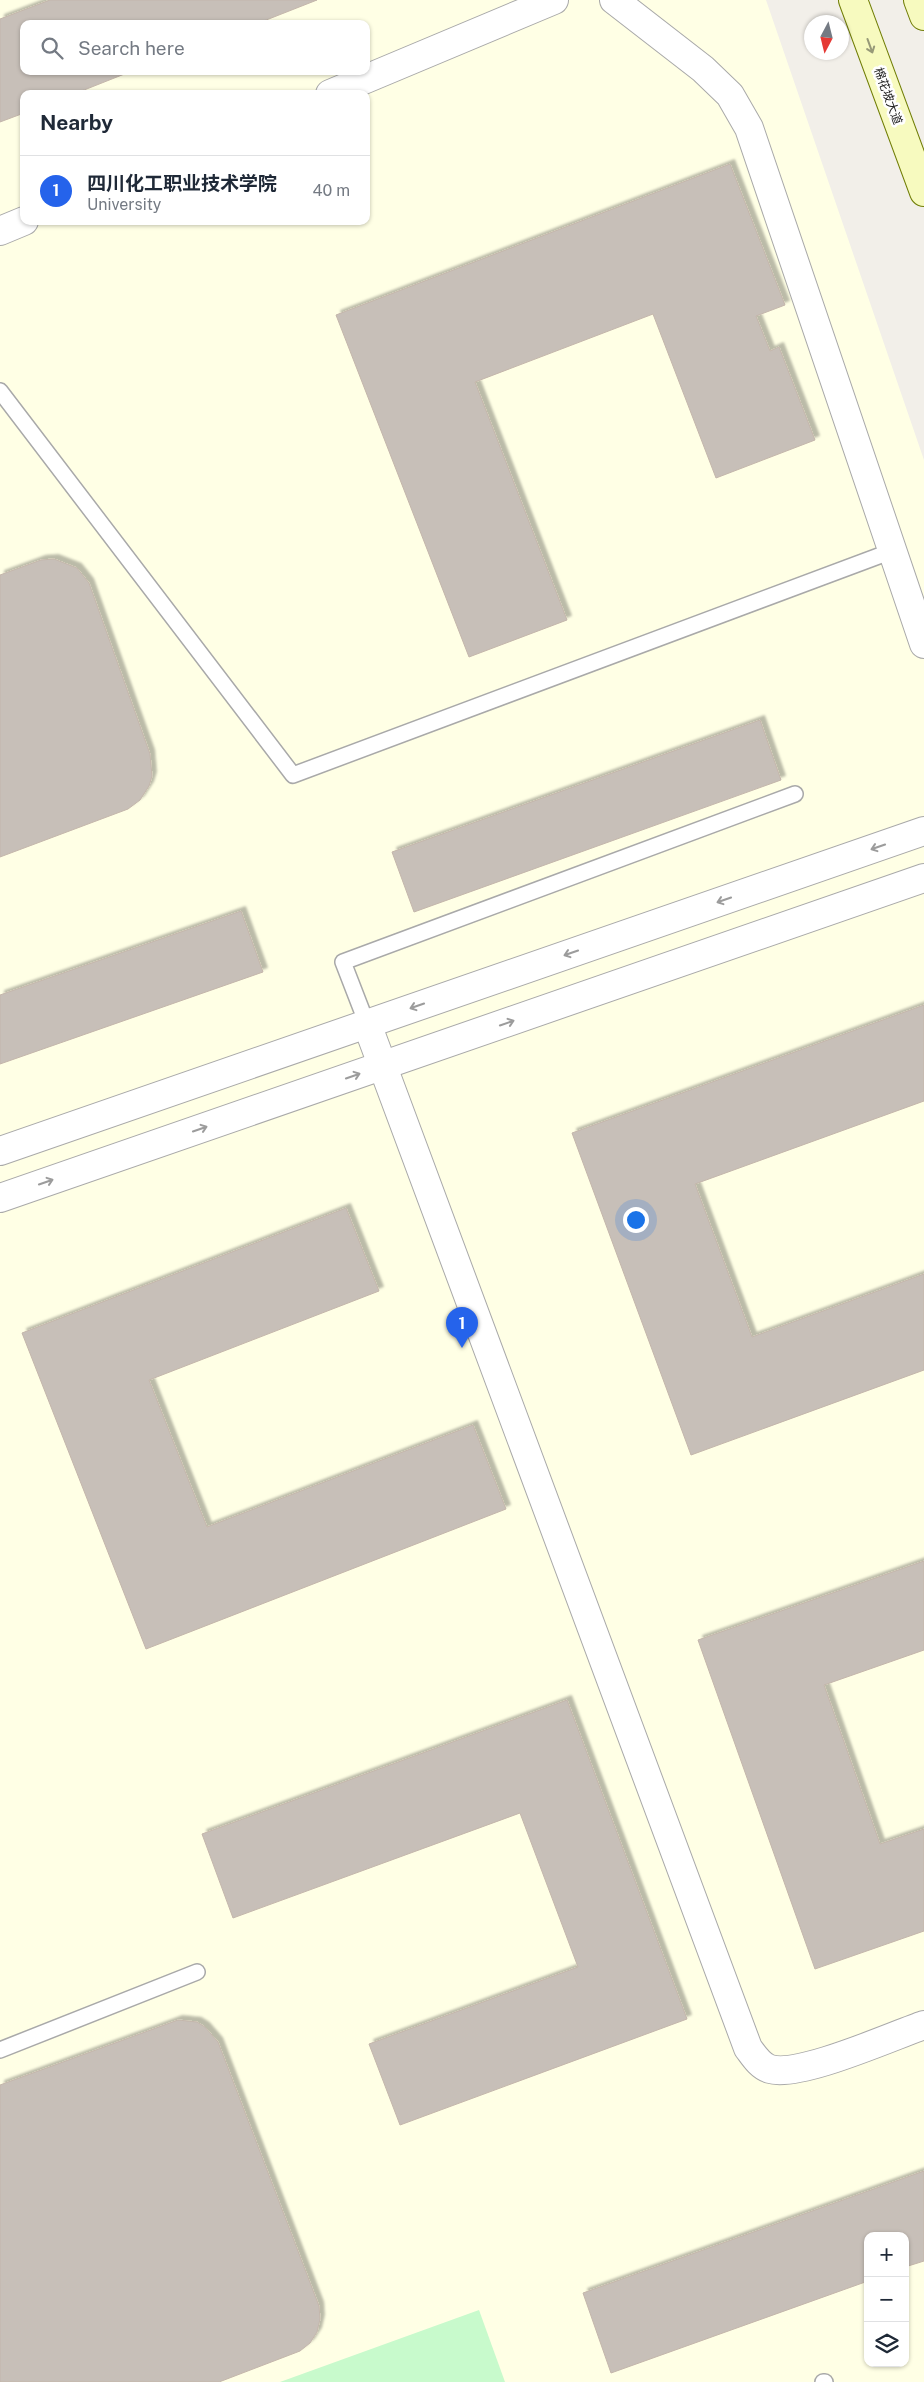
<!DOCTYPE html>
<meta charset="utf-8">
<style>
:root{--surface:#fff;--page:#f2f2f3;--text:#1f2937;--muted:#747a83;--line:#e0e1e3;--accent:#2563eb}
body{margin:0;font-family:"Public Sans","Noto Sans SC",sans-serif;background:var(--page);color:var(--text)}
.controls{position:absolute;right:15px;bottom:15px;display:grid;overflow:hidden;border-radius:10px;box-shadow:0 1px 4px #0004}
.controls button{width:45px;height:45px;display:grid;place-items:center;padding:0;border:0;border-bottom:1px solid var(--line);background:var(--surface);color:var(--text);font:25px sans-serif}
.compass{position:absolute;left:804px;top:15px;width:45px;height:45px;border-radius:50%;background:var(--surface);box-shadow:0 1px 4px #0004;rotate:187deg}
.you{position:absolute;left:635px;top:1219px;width:18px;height:18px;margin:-12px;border:4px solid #fff;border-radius:50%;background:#1a73e8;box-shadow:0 0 0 8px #1a73e833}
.badge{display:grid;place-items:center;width:32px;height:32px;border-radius:50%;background:var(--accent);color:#fff;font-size:16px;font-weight:700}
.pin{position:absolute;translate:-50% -41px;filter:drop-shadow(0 1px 2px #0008)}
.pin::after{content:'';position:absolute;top:26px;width:18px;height:15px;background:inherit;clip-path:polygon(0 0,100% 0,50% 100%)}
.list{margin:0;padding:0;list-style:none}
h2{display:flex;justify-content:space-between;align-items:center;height:65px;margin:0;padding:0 20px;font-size:21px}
h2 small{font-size:16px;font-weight:400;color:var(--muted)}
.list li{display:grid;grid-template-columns:32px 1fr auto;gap:15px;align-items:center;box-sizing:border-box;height:70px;padding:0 20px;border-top:1px solid var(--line)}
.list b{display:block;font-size:19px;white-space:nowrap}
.list p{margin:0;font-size:16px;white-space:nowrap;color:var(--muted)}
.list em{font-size:16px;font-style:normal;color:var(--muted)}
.icon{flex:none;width:28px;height:28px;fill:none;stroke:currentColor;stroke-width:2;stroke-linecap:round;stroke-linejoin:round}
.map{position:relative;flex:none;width:924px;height:2382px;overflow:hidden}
.search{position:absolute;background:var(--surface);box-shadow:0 1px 4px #0004;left:20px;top:20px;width:350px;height:55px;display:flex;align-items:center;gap:12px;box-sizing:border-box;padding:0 18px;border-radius:10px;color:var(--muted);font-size:19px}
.panel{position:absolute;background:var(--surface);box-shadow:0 1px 4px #0004;left:20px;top:90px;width:350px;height:135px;border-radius:10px}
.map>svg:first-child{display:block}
</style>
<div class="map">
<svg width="924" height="2382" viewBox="0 0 924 2382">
<defs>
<filter id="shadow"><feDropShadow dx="4.5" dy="-4.5" stdDeviation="1" flood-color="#0004"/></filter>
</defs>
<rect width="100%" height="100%" fill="#f2efe9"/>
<path fill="#ffffe5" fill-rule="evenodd" d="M0,0H766L924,460V2382H0ZM24,24H366V71H24ZM24,94H366V221H24ZM868,2236H905V2363H868Z"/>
<polygon fill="#c8facc" points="479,2310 505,2382 280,2382"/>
<g fill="#c7bfb8" stroke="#c4b6ab" filter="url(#shadow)">
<polygon points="50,0 317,0 256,24 24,24 24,71 132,71 74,94 24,94 24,113 0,122 0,19"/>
<polygon points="730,164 785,305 756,316 770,351 779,347 815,440 716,478 653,314 475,382 567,620 469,657 336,315"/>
<polygon points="54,559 77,568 89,583 150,754 152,776 149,786 140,800 128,809 0,857 0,575 41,560"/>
<polygon points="760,720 781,780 414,912 392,852"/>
<polygon points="241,911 263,972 0,1064 0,995"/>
<polygon points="924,1005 924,1101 695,1184 752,1337 924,1274 924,1370 691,1455 572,1133"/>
<polygon points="346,1208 379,1291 149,1380 207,1527 473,1425 506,1509 146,1649 22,1333"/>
<polygon points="924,1561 924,1650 824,1685 880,1844 924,1829 924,1931 815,1969 698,1640"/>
<polygon points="567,1700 687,2019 400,2125 369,2044 578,1967 520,1813 233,1918 202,1834"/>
<polygon points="178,2020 197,2022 205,2027 218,2042 319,2306 320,2319 317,2332 310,2343 300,2351 219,2382 0,2382 0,2085"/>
<polygon points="924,2171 924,2261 905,2267 905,2236 868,2236 868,2281 611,2373 583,2293"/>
</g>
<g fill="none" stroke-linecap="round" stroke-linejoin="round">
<defs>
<g id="lane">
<polyline points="0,391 293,775 892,551"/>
<polyline points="367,1024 343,962 795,794"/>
<polyline points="0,2050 197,1972"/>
<polyline points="823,2382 825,2382"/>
</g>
<g id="street">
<polyline points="614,0 703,69 730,95 749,128 924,644"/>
<polyline points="330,94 554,0"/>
<polyline points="0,231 24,221"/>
<path d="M367,1024L748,2048C754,2056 760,2066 770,2069C799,2078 892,2036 924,2025"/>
<polyline points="0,1151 924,831"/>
<polyline points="0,1198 924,878"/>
</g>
<g id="secondary">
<polyline points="853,0 924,192"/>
<polyline points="918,0 924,16"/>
</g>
</defs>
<use href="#lane" stroke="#a9a9a9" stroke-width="18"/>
<use href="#street" stroke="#a9a9a9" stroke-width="30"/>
<use href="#secondary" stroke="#707d05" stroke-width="30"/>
<use href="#lane" stroke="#fff" stroke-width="15"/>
<use href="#street" stroke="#fff" stroke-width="28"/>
<use href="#secondary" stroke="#f7fabf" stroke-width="28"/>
</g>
<defs><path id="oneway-shaft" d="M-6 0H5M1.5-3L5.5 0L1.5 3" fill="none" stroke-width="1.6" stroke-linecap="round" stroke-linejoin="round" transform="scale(1.25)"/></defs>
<use stroke="#979978" href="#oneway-shaft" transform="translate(870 46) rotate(70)"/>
<g stroke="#9c9c9c">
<use href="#oneway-shaft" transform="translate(878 847) rotate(161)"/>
<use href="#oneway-shaft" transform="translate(724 900) rotate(161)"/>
<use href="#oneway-shaft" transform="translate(571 953) rotate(161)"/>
<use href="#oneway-shaft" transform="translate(417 1006) rotate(161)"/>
<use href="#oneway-shaft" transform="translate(507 1023) rotate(-19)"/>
<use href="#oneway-shaft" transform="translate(353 1076) rotate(-19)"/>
<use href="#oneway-shaft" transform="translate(200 1129) rotate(-19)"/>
<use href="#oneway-shaft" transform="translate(46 1182) rotate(-19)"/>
</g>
<g text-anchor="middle" stroke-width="5" stroke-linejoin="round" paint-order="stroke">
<g font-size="12" fill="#222" stroke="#fff">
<text transform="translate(888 96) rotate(70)" y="4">棉花坡大道</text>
</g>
</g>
</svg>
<div class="controls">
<button>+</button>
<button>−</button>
<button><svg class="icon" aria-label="layers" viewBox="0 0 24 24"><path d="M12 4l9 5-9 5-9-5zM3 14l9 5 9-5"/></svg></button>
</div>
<svg class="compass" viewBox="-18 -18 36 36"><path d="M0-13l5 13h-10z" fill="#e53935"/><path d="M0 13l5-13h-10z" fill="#747a83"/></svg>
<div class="you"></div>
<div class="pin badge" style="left:462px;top:1348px">1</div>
<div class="search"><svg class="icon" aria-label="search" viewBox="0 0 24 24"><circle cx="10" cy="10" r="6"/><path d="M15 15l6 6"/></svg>Search here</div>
<section class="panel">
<h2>Nearby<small></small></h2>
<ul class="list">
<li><span class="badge">1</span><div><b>四川化工职业技术学院</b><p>University</p></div><em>40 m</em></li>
</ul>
</section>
</div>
